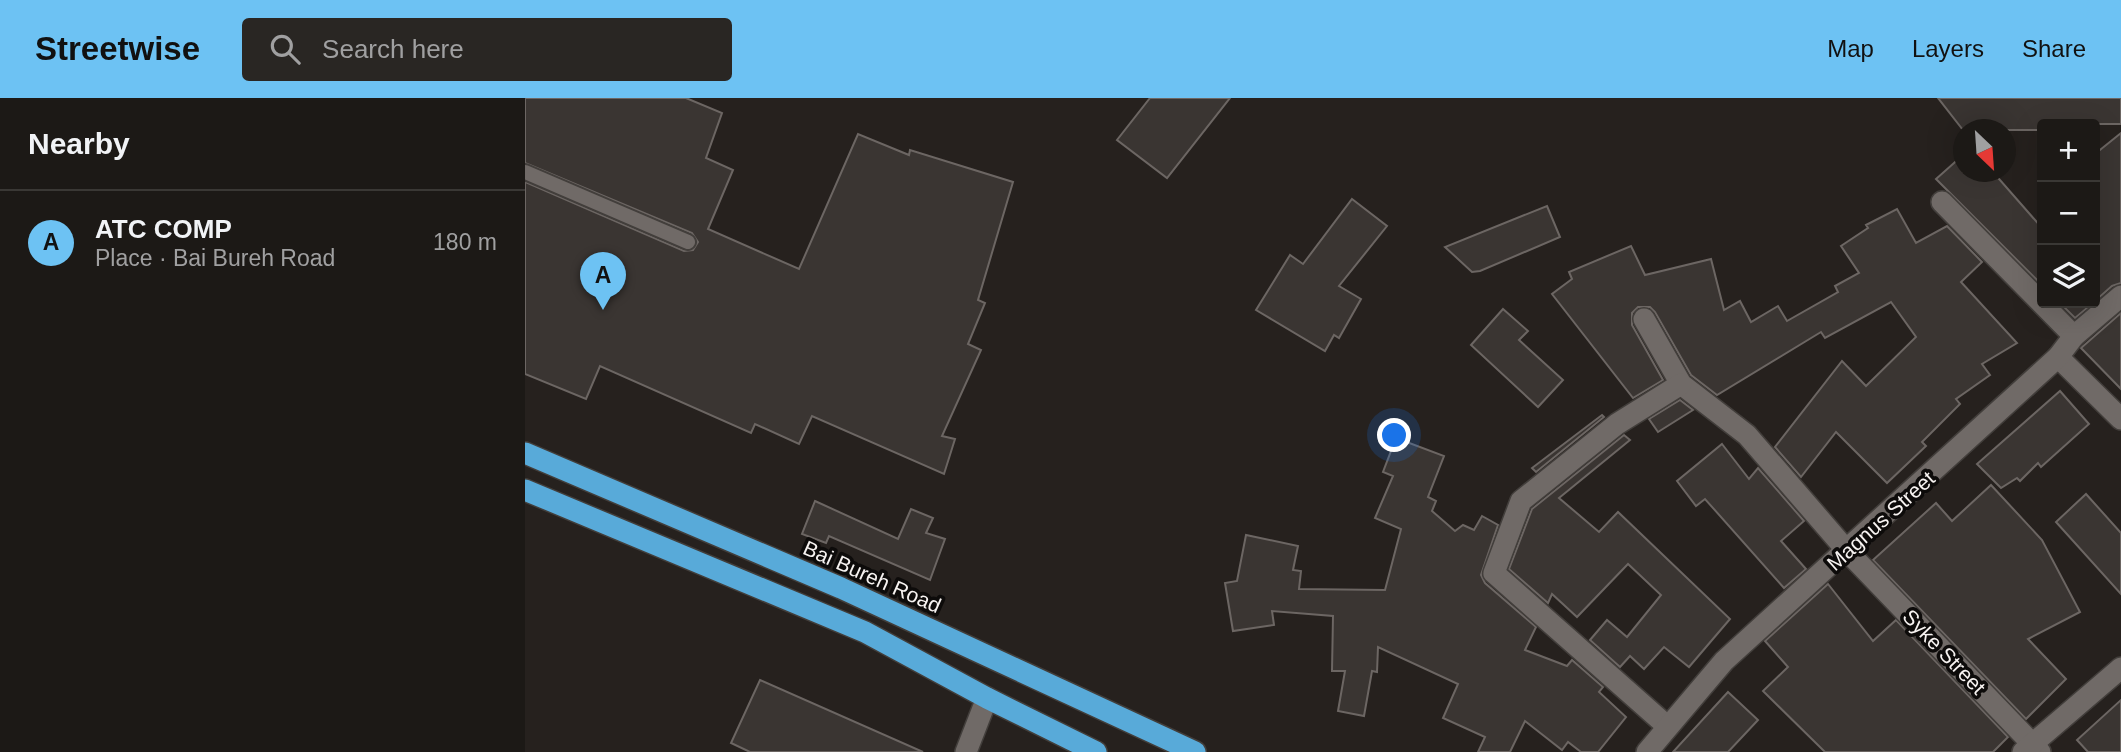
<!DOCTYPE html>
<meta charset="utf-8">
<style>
:root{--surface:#1c1916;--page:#292623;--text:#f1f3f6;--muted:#a0a0a1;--line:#3a3835;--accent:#6dc2f3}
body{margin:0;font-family:Helvetica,sans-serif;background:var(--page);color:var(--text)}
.controls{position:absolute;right:21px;top:21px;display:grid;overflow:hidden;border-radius:7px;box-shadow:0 7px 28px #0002}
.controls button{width:63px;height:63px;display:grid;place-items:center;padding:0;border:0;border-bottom:2px solid var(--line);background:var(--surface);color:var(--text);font:35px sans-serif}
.compass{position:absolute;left:1428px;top:21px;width:63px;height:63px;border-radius:50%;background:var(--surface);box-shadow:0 7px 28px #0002;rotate:155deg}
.you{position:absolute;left:870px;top:338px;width:24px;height:24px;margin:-18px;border:5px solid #fff;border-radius:50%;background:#1a73e8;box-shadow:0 0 0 10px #1a73e833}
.badge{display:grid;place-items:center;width:46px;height:46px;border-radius:50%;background:var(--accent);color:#111;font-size:23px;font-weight:700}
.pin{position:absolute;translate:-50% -58px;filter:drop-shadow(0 2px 4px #0008)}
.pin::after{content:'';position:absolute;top:37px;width:24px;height:21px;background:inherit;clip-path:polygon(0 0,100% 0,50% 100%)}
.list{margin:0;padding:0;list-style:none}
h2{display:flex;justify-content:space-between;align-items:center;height:91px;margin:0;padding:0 28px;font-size:30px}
h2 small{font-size:23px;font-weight:400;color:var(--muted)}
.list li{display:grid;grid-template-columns:46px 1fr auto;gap:21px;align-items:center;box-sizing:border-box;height:105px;padding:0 28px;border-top:2px solid var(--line)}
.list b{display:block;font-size:26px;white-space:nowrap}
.list p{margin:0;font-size:23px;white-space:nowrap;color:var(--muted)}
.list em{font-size:23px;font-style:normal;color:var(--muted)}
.icon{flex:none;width:38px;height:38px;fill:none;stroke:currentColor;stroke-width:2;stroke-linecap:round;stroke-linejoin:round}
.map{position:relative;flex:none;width:1596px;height:654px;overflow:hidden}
header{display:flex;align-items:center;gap:42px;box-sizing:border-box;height:98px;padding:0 35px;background:var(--accent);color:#111}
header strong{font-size:33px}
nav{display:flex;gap:38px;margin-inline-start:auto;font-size:24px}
.search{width:490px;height:63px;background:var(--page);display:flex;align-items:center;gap:18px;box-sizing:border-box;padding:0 24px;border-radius:7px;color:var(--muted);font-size:26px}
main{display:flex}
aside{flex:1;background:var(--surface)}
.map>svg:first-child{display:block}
</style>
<header>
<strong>Streetwise</strong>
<div class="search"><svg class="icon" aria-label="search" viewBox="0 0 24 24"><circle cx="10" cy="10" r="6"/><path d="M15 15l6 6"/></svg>Search here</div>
<nav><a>Map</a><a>Layers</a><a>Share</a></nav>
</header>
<main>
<aside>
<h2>Nearby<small></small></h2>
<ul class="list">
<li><span class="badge">A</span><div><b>ATC COMP</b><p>Place · Bai Bureh Road</p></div><em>180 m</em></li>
</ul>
</aside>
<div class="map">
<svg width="1596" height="654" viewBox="0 0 1596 654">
<rect width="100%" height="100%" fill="#26211e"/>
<g fill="#3a3532" stroke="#6c6663" stroke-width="2">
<polygon points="0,0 161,0 197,15 181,60 208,72 183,131 274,171 333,36 384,57 385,52 488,84 453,202 460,205 443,246 456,252 417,338 430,341 419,376 287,318 274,346 230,326 226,335 75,268 61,301 0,276 0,84 159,153 168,152 173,144 167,135 0,65"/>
<polygon points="625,0 705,0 642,80 592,42"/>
<polygon points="1413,0 1596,0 1596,26 1517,26 1517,32 1438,32"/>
<polygon points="1596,35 1596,185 1587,188 1570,203 1570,56"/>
<polygon points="1438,57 1438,74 1468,74 1517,130 1517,187 1411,81"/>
<polygon points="827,101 862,128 814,188 836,201 814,240 809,237 800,253 731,212 765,157 778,166"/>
<polygon points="1022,108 1035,139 955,173 947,174 920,149"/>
<polygon points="1372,111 1391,145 1422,128 1457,164 1436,184 1492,245 1457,266 1465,277 1431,301 1435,306 1397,344 1401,348 1362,385 1311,334 1276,379 1250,349 1317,263 1341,288 1391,239 1366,204 1300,240 1296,234 1192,297 1166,277 1130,214 1125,209 1113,209 1107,215 1107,227 1138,282 1108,300 1027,196 1047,181 1044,174 1106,148 1120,177 1186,161 1199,212 1215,203 1226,224 1253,208 1262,223 1313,194 1310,188 1334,175 1316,148 1343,130 1341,127"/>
<polygon points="1535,205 1568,205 1550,220"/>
<polygon points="978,211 1003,233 994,242 1038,282 1013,309 946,247"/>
<polygon points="1596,215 1596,291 1556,250"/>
<polygon points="1535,293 1564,326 1516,369 1513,365 1495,383 1492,380 1476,390 1452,366"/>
<polygon points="1155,302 1168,312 1133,334 1124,321"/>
<polygon points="1077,317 1079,319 1011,374 1007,370"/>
<polygon points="1099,337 1105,342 1034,400 1074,434 1093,414 1205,521 1164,569 1139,549 1119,571 1105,558 1095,569 1065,542 1082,522 1102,539 1136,497 1103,466 1052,519 1027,496 1023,505 984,471 1007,411"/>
<polygon points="871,340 919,358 903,399 911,403 907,413 930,433 938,427 949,432 957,418 973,427 956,477 960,485 1011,529 1000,552 1042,568 1047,562 1078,589 1074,594 1101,619 1073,654 1056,654 1043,644 1037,652 1000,623 985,654 953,654 960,639 918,620 933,586 853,549 852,574 847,573 839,618 813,613 820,573 807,573 808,518 747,513 749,527 708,533 700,485 712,483 721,437 773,448 768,472 776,473 774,491 860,492 876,431 850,420 868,378 858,374"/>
<polygon points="1197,346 1224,381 1233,370 1279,423 1256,443 1281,471 1259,490 1180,401 1171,408 1152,383"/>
<polygon points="1466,387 1517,442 1555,514 1503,541 1541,581 1501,621 1348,462 1411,405 1427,423"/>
<polygon points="1561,396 1596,435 1596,496 1531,424"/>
<polygon points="290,403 373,441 386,411 408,420 401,435 420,441 405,482 304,438 301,445 277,436"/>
<polygon points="1303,486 1348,543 1371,522 1483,639 1468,654 1300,654 1238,593 1263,569 1240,543"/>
<polygon points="235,582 398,654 225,654 206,645"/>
<polygon points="1203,594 1233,622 1203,654 1148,654"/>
<polygon points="1596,602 1596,654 1563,654 1552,642"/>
</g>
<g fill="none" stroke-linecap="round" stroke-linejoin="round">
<defs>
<polyline id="lane" points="0,74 163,144"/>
<g id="street">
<polyline points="1417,104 1549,238"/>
<polyline points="1119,221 1156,286 1222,337 1323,454 1515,654"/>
<polyline points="1533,259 1596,321"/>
<polyline points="1142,628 969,475 996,403 1092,326 1156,286"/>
<polyline points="441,654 462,600"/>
<polyline points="1122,654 1199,563 1533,259 1549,238 1596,198"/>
<polyline points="1498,654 1596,570"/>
</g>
<g id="highway">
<polyline points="0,355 316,490 670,654"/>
<polyline points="0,392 340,534 462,600 571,654"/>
</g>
</defs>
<use href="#lane" stroke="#423e3b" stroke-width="18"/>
<use href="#street" stroke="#423e3b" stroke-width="24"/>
<use href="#highway" stroke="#423e3b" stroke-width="24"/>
<use href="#lane" stroke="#706a67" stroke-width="14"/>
<use href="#street" stroke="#706a67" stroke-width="21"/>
<use href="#highway" stroke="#58aad9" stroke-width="21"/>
</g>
<g text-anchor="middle" stroke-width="7" stroke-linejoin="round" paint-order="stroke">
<g font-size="21" fill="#f7f3f1" stroke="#0d0b0a">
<text transform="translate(1356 423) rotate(-42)" y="7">Magnus Street</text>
<text transform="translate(347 479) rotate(24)" y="7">Bai Bureh Road</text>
<text transform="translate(1419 554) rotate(46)" y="7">Syke Street</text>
</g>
</g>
</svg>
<div class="controls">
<button>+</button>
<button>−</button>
<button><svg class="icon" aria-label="layers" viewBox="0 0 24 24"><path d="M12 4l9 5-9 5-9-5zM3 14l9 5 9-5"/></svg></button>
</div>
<svg class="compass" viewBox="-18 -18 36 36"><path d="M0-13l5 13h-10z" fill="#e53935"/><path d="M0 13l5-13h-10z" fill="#a0a0a1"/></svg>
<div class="you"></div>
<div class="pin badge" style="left:78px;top:212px">A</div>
</div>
</main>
